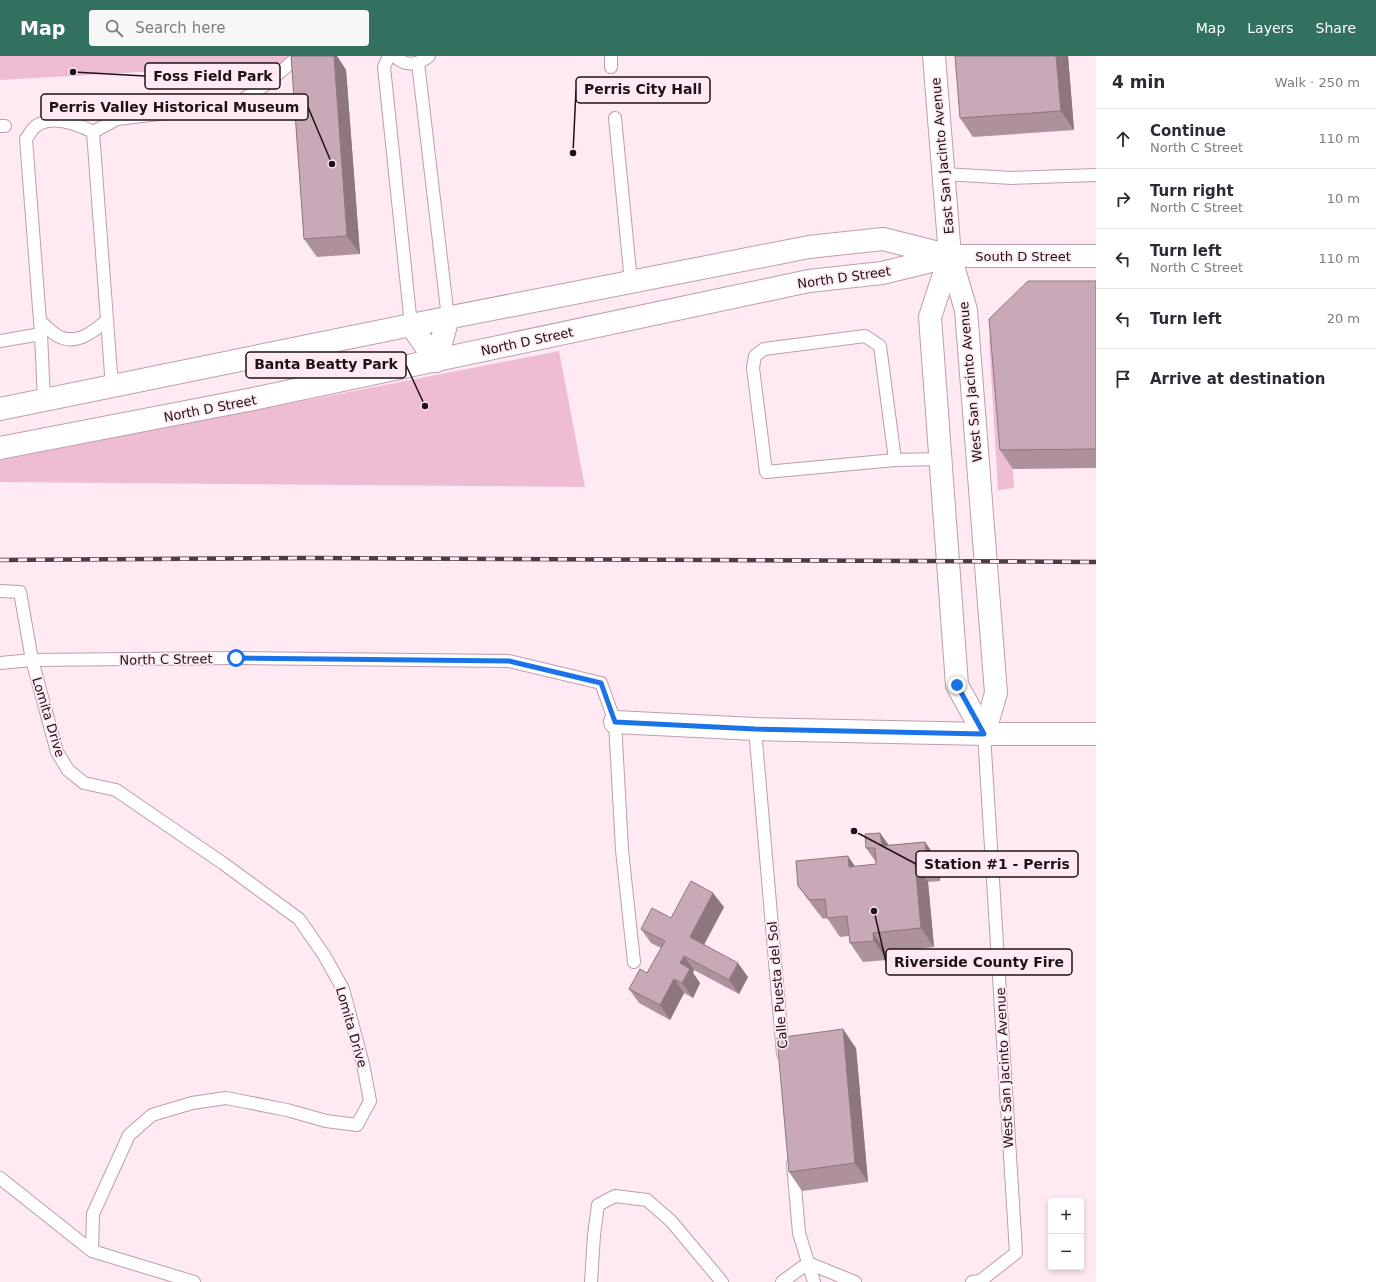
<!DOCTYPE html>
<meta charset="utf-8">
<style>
:root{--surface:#fff;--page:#f7f7f7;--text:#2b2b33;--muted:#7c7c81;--line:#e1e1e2;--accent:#32715f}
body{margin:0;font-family:"DejaVu Sans",sans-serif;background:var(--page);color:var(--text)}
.controls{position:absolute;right:12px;bottom:12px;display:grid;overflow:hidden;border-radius:4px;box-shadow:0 2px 6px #0003}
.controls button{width:36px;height:36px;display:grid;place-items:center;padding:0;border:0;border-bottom:1px solid var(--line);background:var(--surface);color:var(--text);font:20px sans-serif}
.stop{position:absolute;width:12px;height:12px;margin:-9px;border:3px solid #1a73e8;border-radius:50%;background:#fff}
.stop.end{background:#1a73e8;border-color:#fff;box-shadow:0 1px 4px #0008}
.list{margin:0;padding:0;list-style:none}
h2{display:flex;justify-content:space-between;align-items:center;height:52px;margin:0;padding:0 16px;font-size:17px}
h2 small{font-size:13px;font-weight:400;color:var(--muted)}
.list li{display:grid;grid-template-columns:26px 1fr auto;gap:12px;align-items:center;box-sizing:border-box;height:60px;padding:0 16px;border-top:1px solid var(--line)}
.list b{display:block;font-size:15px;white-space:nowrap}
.list p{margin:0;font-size:13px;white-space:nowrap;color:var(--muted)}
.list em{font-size:13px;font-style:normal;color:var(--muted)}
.icon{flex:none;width:22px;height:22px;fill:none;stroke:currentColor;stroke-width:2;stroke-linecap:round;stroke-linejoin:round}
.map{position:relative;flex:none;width:1096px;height:1226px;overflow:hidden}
header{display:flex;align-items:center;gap:24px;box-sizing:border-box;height:56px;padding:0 20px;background:var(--accent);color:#fff}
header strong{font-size:19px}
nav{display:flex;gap:22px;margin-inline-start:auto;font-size:14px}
.search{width:280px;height:36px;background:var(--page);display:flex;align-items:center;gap:10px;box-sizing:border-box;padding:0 14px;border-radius:4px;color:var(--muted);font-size:15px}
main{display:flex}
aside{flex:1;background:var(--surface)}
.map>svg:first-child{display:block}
</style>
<header>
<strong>Map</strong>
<div class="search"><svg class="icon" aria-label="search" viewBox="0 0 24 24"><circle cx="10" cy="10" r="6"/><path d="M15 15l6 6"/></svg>Search here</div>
<nav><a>Map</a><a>Layers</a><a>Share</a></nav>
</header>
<main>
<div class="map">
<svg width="1096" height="1226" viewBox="0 0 1096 1226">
<rect width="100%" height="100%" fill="#ffeaf3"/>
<g fill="#eebcd3">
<polygon points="0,0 292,0 293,7 0,24"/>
<polygon points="1003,282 1014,432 998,434 989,283"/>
<polygon points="559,295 585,431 0,426 0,404"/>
</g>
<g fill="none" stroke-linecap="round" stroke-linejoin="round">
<defs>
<g id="lane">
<polyline points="389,0 384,11 411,269"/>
<path d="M395,0C405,11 418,9 429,0"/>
<polyline points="611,0 611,11"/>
<polyline points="418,7 448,262"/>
<polyline points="615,62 631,226"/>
<polyline points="0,70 5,70"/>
<polyline points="93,76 117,63 234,49 265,29 299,0"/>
<polyline points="944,118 1012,122 1096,119"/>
<path d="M41,266C46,270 52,277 58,280C76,290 93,276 106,265"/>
<polyline points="0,285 41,278"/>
<path d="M44,344L41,278L26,83C29,79 32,73 36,70C53,58 77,68 93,76L112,331"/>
<polyline points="895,404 766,416 753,312 755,300 764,293 865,280 880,290 895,404 941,403"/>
<polyline points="0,535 20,536 32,604 57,696 68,714 84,727 116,734 224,808 299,863 324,899 343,933 363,1008 370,1045 357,1069 326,1065 287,1054 226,1042 192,1047 152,1059 129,1079 93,1158 92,1195"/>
<polyline points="0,607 32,604 236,602 509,605 601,627 615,666 622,794 634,906"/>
<polyline points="755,673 783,998"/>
<polyline points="793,1108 799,1177 814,1226"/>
<polyline points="0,1122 92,1195 194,1226"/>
<polyline points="808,1207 855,1226"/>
<polyline points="591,1226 594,1179 598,1149 615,1140 647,1144 671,1165 722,1226"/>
<polyline points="782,1226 808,1207"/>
<polyline points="972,1226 980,1225 1016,1197 984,678"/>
</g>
<polyline id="street" points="615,666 755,673 984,678"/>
<g id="secondary">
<polyline points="934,0 950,200 966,254 996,637 984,678"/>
<polyline points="950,200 930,261 957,629 984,678"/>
<polyline points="411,269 436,305"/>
<polyline points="436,305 448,262"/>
<polyline points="0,353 411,269 809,191 883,183 950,200 1096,200"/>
<polyline points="0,392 253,343 809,225 882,217 947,201"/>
<polyline points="984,678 1096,678"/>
</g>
</defs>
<use href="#lane" stroke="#be9dac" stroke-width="14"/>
<use href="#street" stroke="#be9dac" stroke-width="24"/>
<use href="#secondary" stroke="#be9dac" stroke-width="24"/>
<use href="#lane" stroke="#fff" stroke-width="12"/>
<use href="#street" stroke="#fff" stroke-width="22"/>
<use href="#secondary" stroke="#fff" stroke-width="22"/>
<defs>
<polyline id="rail" points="0,504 312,502 1096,506"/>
</defs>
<use href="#rail" stroke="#4a3d43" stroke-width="4.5"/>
<use href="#rail" stroke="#ffeaf3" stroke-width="3" stroke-dasharray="9" stroke-linecap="butt"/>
</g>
<g fill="#ad919d">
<polygon points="291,0 337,0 346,14 360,198 317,201 304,183"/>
<polygon points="1068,0 1074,74 973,81 960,62"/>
<polygon points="1096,225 1096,412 1013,413 1000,394"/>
<polygon points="925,786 938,805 940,825 928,826 934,891 886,896 887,904 863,906 850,887 849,880 840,881 827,862 823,863 812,849 798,830 876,808 876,806 866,792 889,789"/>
<polygon points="724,851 704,889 748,921 739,938 694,914 693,917 700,927 693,942 684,937 670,964 639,947 629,933 647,917 661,892 651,887 641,873 671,862"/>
<polygon points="856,992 868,1126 802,1135 789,1116"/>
</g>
<g fill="#8d7680">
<polygon points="334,0 337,0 346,14 360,198 347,180"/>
<polygon points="1056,0 1068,0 1074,74 1061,55"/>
<polygon points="880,777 894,796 882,790"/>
<polygon points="925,786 938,805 940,825 927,806"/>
<polygon points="848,800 861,819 849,811"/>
<polygon points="915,807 928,826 934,891 921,872"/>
<polygon points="713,837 724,851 700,896 690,881"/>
<polygon points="873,877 886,896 887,904 874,885"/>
<polygon points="684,900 694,914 693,917 700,927 693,942 682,927 680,907"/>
<polygon points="738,907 748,921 739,938 729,924"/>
<polygon points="674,923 684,937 670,964 660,949"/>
<polygon points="843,973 856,992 868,1126 855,1107"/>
</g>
<g fill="#c9a9b7" stroke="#8d7680">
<polygon points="291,0 334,0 347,180 304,183"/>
<polygon points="955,0 1056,0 1061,55 960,62"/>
<polygon points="1028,225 1096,225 1096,393 1000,394 989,263"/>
<polygon points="880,777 882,790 925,786 927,806 915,807 921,872 873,877 874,885 850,887 847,860 827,862 825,843 810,844 798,830 796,805 848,800 849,811 876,808 875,792 866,792 865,778"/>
<polygon points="691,825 713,837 690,881 738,907 729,924 684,900 680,907 690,913 682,927 674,923 660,949 629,933 640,913 647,917 665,885 641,873 652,852 671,862"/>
<polygon points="843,973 855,1107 789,1116 777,982"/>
</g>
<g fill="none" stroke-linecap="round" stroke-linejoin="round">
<polyline stroke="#1a73e8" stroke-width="5" points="236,602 509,605 601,627 615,666 755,673 984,678 957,629"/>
</g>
<g text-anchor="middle" stroke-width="3.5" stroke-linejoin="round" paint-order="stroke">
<g font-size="13" fill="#1d1217" stroke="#ffeaf3">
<text transform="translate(942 100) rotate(-95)" y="5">East San Jacinto Avenue</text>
<text x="1023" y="205">South D Street</text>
<text transform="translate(844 221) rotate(-8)" y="5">North D Street</text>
<text transform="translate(527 285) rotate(-12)" y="5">North D Street</text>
<text transform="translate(970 326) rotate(-95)" y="5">West San Jacinto Avenue</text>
<text transform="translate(210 352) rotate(-11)" y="5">North D Street</text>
<text transform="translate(166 603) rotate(-1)" y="5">North C Street</text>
<text transform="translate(49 661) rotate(73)" y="5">Lomita Drive</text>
<text transform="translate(777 929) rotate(-95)" y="5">Calle Puesta del Sol</text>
<text transform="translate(352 971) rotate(74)" y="5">Lomita Drive</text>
<text transform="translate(1004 1012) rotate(-93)" y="5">West San Jacinto Avenue</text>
</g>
</g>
<path fill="none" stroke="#1d1217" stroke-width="1.5" d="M73 16L145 20M573 97L576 34M332 108L308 51M425 350L406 309M854 775L916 808M874 855L886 906"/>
<g fill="#1d1217" stroke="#ffeaf3" stroke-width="1.5">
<circle cx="73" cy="16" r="4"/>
<circle cx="573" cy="97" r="4"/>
<circle cx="332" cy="108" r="4"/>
<circle cx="425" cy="350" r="4"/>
<circle cx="854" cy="775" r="4"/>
<circle cx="874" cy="855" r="4"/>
</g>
<g fill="#ffeaf3" stroke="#1d1217" stroke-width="1.5">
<rect x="145" y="7" width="135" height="26" rx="4"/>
<rect x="576" y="21" width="134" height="26" rx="4"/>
<rect x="41" y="38" width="267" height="26" rx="4"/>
<rect x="246" y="296" width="160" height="26" rx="4"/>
<rect x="916" y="795" width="162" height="26" rx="4"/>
<rect x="886" y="893" width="186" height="26" rx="4"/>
</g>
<g font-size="14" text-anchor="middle" font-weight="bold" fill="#1d1217">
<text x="213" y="25">Foss Field Park</text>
<text x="643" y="38">Perris City Hall</text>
<text x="174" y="56">Perris Valley Historical Museum</text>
<text x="326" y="313">Banta Beatty Park</text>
<text x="997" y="813">Station #1 - Perris</text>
<text x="979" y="911">Riverside County Fire</text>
</g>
</svg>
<div class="controls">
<button>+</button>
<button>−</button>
</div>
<div class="stop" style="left:236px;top:602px"></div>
<div class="stop end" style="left:957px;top:629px"></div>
</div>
<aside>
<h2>4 min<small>Walk · 250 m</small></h2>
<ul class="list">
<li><svg class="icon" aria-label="ahead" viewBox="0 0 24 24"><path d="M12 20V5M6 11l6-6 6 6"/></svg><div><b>Continue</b><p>North C Street</p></div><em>110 m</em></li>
<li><svg class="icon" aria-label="right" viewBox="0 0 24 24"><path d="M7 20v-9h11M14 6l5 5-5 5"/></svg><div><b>Turn right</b><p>North C Street</p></div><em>10 m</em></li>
<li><svg class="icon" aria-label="left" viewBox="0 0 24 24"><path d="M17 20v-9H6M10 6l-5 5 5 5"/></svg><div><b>Turn left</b><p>North C Street</p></div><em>110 m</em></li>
<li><svg class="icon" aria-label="left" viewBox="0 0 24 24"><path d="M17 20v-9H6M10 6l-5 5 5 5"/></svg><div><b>Turn left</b></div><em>20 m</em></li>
<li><svg class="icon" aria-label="arrive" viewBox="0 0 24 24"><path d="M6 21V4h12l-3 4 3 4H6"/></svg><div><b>Arrive at destination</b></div></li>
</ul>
</aside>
</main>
